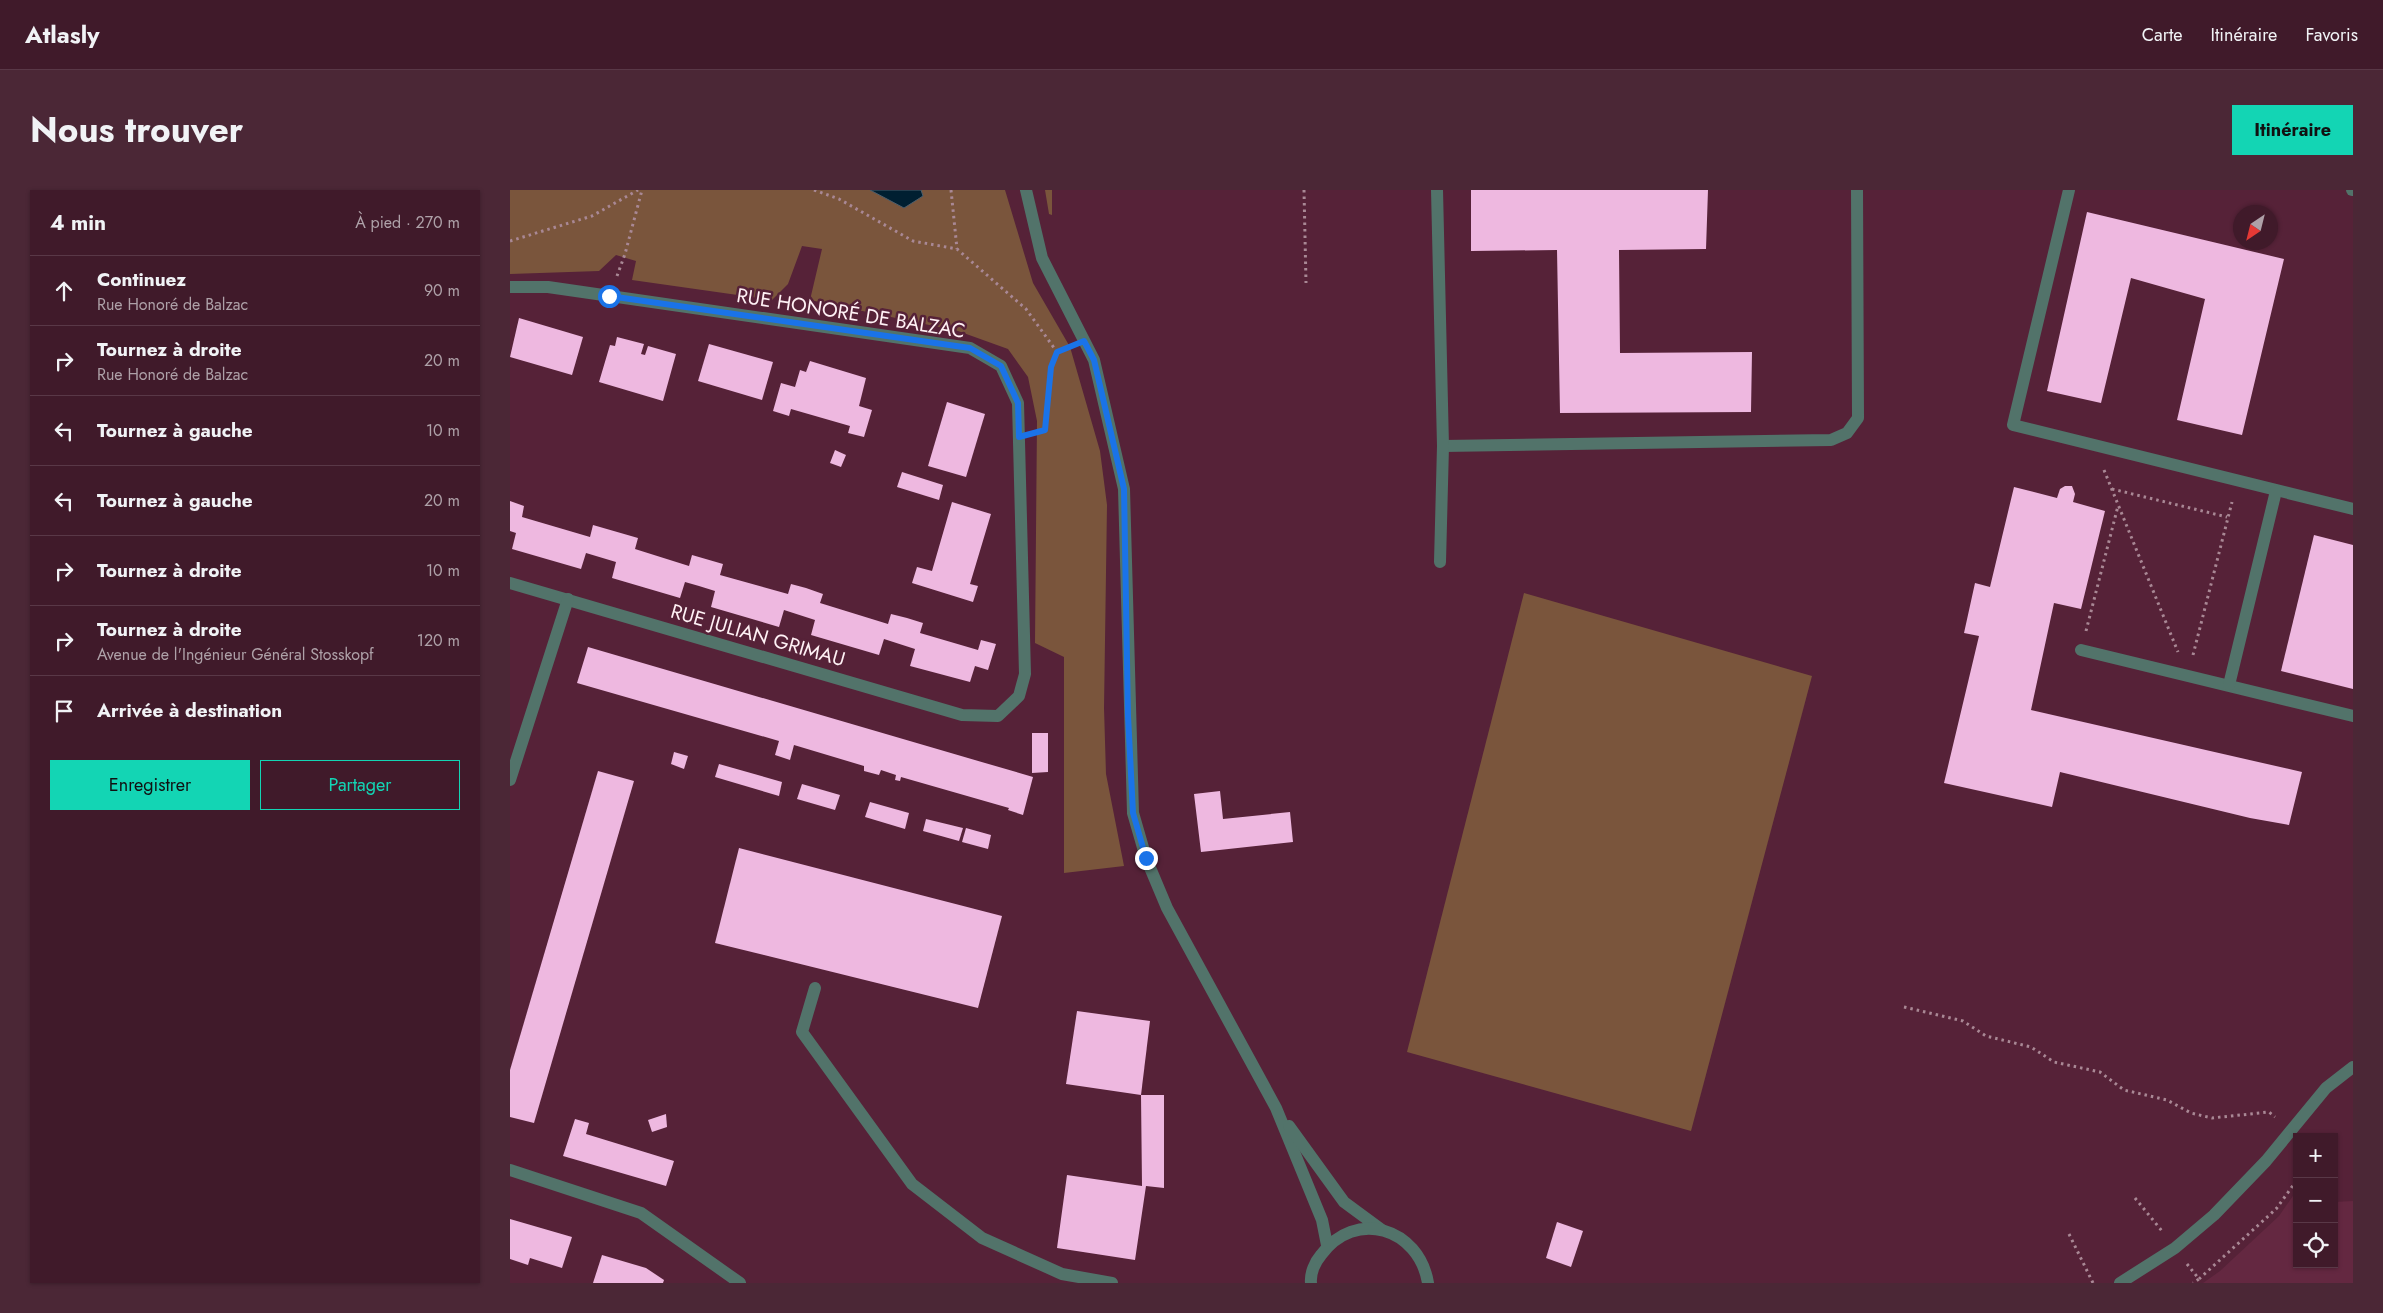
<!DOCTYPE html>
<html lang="fr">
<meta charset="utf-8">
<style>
:root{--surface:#401a2a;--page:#4b2736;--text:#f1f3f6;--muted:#aea1a8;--line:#593847;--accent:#13d5b4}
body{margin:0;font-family:Jost,sans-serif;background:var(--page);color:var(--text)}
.controls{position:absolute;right:15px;bottom:15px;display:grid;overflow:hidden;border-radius:0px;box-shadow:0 1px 4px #0004}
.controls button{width:45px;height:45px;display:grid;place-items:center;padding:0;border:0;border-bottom:1px solid var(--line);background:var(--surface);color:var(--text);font:25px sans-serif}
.compass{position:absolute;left:1723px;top:15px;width:45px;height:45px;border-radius:50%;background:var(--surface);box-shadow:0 1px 4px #0004;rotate:215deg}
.stop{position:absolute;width:15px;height:15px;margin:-11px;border:4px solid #1a73e8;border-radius:50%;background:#fff}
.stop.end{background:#1a73e8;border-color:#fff;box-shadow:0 1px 5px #0008}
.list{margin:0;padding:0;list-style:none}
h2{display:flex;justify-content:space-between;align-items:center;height:65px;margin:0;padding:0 20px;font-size:21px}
h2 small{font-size:16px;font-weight:400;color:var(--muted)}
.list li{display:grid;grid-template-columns:32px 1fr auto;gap:15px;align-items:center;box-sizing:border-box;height:70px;padding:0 20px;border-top:1px solid var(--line)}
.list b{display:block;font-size:19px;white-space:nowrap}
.list p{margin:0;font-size:16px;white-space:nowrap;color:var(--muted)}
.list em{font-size:16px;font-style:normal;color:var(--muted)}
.actions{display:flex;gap:10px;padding:15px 20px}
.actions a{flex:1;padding:11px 0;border:1px solid var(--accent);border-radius:0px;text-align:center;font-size:18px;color:var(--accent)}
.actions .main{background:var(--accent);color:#111}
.icon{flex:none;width:28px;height:28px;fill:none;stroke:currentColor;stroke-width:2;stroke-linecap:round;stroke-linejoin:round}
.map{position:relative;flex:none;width:1843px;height:1093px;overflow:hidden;border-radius:0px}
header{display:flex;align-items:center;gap:30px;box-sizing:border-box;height:70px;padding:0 25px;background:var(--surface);border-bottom:1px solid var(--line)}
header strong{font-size:24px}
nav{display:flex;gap:28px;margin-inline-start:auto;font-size:18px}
.intro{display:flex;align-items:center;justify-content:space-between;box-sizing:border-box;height:120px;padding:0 30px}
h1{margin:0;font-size:35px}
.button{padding:12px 22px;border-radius:0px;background:var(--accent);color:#111;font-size:18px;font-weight:700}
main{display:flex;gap:30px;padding:0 30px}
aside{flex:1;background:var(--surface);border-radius:0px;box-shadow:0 1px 4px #0004}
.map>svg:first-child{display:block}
</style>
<header>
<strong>Atlasly</strong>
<nav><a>Carte</a><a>Itinéraire</a><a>Favoris</a></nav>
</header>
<div class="intro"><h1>Nous trouver</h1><a class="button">Itinéraire</a></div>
<main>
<aside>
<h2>4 min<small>À pied · 270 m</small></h2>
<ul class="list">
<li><svg class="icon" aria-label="ahead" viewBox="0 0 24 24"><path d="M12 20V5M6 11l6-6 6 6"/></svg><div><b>Continuez</b><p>Rue Honoré de Balzac</p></div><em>90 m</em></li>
<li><svg class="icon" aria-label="right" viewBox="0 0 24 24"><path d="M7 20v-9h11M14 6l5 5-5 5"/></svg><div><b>Tournez à droite</b><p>Rue Honoré de Balzac</p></div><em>20 m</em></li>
<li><svg class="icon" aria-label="left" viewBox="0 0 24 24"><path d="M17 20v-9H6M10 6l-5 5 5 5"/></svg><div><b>Tournez à gauche</b></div><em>10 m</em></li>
<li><svg class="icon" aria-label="left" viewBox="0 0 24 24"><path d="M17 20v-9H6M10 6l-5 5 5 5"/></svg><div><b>Tournez à gauche</b></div><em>20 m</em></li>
<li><svg class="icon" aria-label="right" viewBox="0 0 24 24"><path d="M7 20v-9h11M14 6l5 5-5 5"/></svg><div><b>Tournez à droite</b></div><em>10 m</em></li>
<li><svg class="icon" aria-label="right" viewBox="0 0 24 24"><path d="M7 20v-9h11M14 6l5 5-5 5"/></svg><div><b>Tournez à droite</b><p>Avenue de l'Ingénieur Général Stosskopf</p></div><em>120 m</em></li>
<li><svg class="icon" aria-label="arrive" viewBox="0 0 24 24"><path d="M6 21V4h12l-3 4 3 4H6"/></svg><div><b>Arrivée à destination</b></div></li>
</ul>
<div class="actions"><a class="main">Enregistrer</a><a>Partager</a></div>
</aside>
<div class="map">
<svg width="1843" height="1093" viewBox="0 0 1843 1093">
<rect width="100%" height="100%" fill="#562238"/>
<polygon fill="#642841" points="1787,1000 1787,1074 1824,1074 1824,1012 1843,1011 1843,1093 1693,1093 1710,1081 1769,1026"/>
<g fill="#7a553c">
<polygon points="0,0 495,0 523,93 560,157 590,261 597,315 594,518 596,584 614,676 554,683 554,467 525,453 527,231 518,187 498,159 448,141 300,110 312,59 292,56 278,94 262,110 122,90 126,71 106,65 89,81 0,84"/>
<polygon points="535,0 542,0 542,25 539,24"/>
<polygon points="1014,403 1302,486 1181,941 897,862"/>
</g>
<polygon fill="#001f31" stroke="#4c5e6c" points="360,0 411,0 413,6 394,18"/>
<g fill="#eeb8e0">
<polygon points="961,0 1198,0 1196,59 1109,60 1110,163 1242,162 1241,222 1050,223 1047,60 961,61"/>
<polygon points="1577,22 1774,69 1732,245 1667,230 1695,109 1621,88 1591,213 1537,201"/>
<polygon points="9,128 73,147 62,185 0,167"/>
<polygon points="107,147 134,154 131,164 135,165 138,156 166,164 153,211 89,192 100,155 105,156"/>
<polygon points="199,154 263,172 252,210 188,191"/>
<polygon points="300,171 356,188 349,216 362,220 354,247 338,243 340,236 281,219 279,226 263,221 271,193 285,197 290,180 296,182"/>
<polygon points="437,212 475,224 456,287 418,276"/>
<polygon points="325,260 336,265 331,277 320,273"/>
<polygon points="392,282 433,295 429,310 387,297"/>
<polygon points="1555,296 1562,296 1565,304 1563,312 1595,321 1571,419 1544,413 1521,520 1792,582 1779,635 1740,628 1550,582 1542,617 1434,593 1469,446 1454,443 1465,393 1480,397 1504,297 1547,308 1550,299"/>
<polygon points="0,311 14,316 12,327 80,347 83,335 128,348 125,359 179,376 182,365 213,374 210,385 278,404 281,394 296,398 313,404 310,413 378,434 381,424 397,428 413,433 410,443 468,460 471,450 486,454 478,480 465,476 460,492 400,476 405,459 374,449 369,465 301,445 305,430 274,420 269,437 201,417 205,401 189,396 175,392 170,408 102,388 106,372 76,363 71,379 2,359 6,343 0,341"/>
<polygon points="442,312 481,324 460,394 468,396 463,412 402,393 407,377 422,381"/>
<polygon points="1804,345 1843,355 1843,499 1771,481"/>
<polygon points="78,457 523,587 513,625 498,620 499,618 391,587 390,591 385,590 386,585 371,580 369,585 354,581 354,576 284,555 280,570 265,565 269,551 67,493"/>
<polygon points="522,543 538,543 538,582 522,583"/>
<polygon points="164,562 178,566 174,579 161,574"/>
<polygon points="209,574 272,592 269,606 205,587"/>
<polygon points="88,581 124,591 24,933 0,927 0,880"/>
<polygon points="292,594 330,605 325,620 287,609"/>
<polygon points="710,601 713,629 780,622 783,652 691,662 684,604"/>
<polygon points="360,612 399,623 395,639 355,627"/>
<polygon points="416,629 453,638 449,651 413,641"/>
<polygon points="456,638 481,645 478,659 452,652"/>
<polygon points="229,658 492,726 468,818 205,753"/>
<polygon points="567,821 640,831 631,905 556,894"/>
<polygon points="631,905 654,905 654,998 636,996 625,1070 547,1058 557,985 632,996"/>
<polygon points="156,924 157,937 142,942 138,930"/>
<polygon points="65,929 79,933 76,944 164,971 156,996 53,966"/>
<polygon points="0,1029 62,1047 52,1078 20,1068 18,1075 0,1069"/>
<polygon points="1047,1032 1073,1041 1061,1077 1036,1068"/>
<polygon points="92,1065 136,1078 154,1090 153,1093 83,1093"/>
</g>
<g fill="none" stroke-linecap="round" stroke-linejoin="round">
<g stroke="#a98895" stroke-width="3" stroke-dasharray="2.5 4" stroke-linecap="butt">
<polyline points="304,0 329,9 403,51 447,59 516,119 547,162"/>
<polyline points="441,0 447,59"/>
<polyline points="794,0 796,93"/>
<polyline points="0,51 82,26 128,0"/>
<polyline points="107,86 115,64 132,0"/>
<polyline points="529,242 535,240 541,177 547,162 554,159"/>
<polyline points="1594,280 1668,462"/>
<polyline points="1602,299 1717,327"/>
<polyline points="1576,441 1608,316"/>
<polyline points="1683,465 1722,312"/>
<polyline points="1394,817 1453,831 1476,846 1521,857 1544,872 1590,882 1614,900 1657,910 1681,923 1702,928 1759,922 1765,927"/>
<polyline points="1625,1008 1652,1041"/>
<polyline points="1559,1044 1583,1093"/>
<polyline points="1677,1074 1689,1089 1683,1093"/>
<polyline points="1689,1089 1766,1019 1787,990"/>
</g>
<g stroke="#52736a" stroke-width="12">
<polyline points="1559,0 1503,235 1843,319"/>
<polyline points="1842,0 1843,0"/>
<polyline points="933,256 1321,250 1337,243 1348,228 1347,0"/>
<polyline points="1571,460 1843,526"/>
<polyline points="1719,495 1766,301"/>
<polyline points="305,798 292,842 402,994 472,1048 552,1084 602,1093"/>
<polyline points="1610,1093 1665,1058 1704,1025 1756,971 1816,898 1843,877"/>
</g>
<g stroke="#52736a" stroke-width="12">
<polyline points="516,0 532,68 584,170 614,299 623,623 636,668 657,718 766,918 812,1030 817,1055"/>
<polyline points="927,0 933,256 930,372"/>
<polyline points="0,97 38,97 460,158 491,176 508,213 515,484 509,506 488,526 452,525 0,393"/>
<polyline points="0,590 58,409"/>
<polyline points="779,936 834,1012 872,1040"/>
<polyline points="0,980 131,1023 230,1093"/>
<path d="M801,1093C800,1083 805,1072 811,1065C845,1018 909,1038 918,1093"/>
</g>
</g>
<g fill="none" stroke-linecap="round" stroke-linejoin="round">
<polyline stroke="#1a73e8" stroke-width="6" points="99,106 460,158 491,176 508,213 509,247 535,240 541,177 547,162 574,151 584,170 614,299 618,526 623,623 636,668"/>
</g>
<g text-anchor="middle" stroke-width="5" stroke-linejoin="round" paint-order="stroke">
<g font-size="20" fill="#fff1f5" stroke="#562238">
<text transform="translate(341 123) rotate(9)" y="7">RUE HONORÉ DE BALZAC</text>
<text transform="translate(248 445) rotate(16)" y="7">RUE JULIAN GRIMAU</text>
</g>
</g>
</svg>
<div class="controls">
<button>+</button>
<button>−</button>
<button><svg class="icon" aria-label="locate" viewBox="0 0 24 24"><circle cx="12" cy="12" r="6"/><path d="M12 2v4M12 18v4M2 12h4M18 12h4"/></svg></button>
</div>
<svg class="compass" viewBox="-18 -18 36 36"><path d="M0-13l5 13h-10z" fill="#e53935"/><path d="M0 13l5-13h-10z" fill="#aea1a8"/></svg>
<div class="stop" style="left:99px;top:106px"></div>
<div class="stop end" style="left:636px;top:668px"></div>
</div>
</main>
